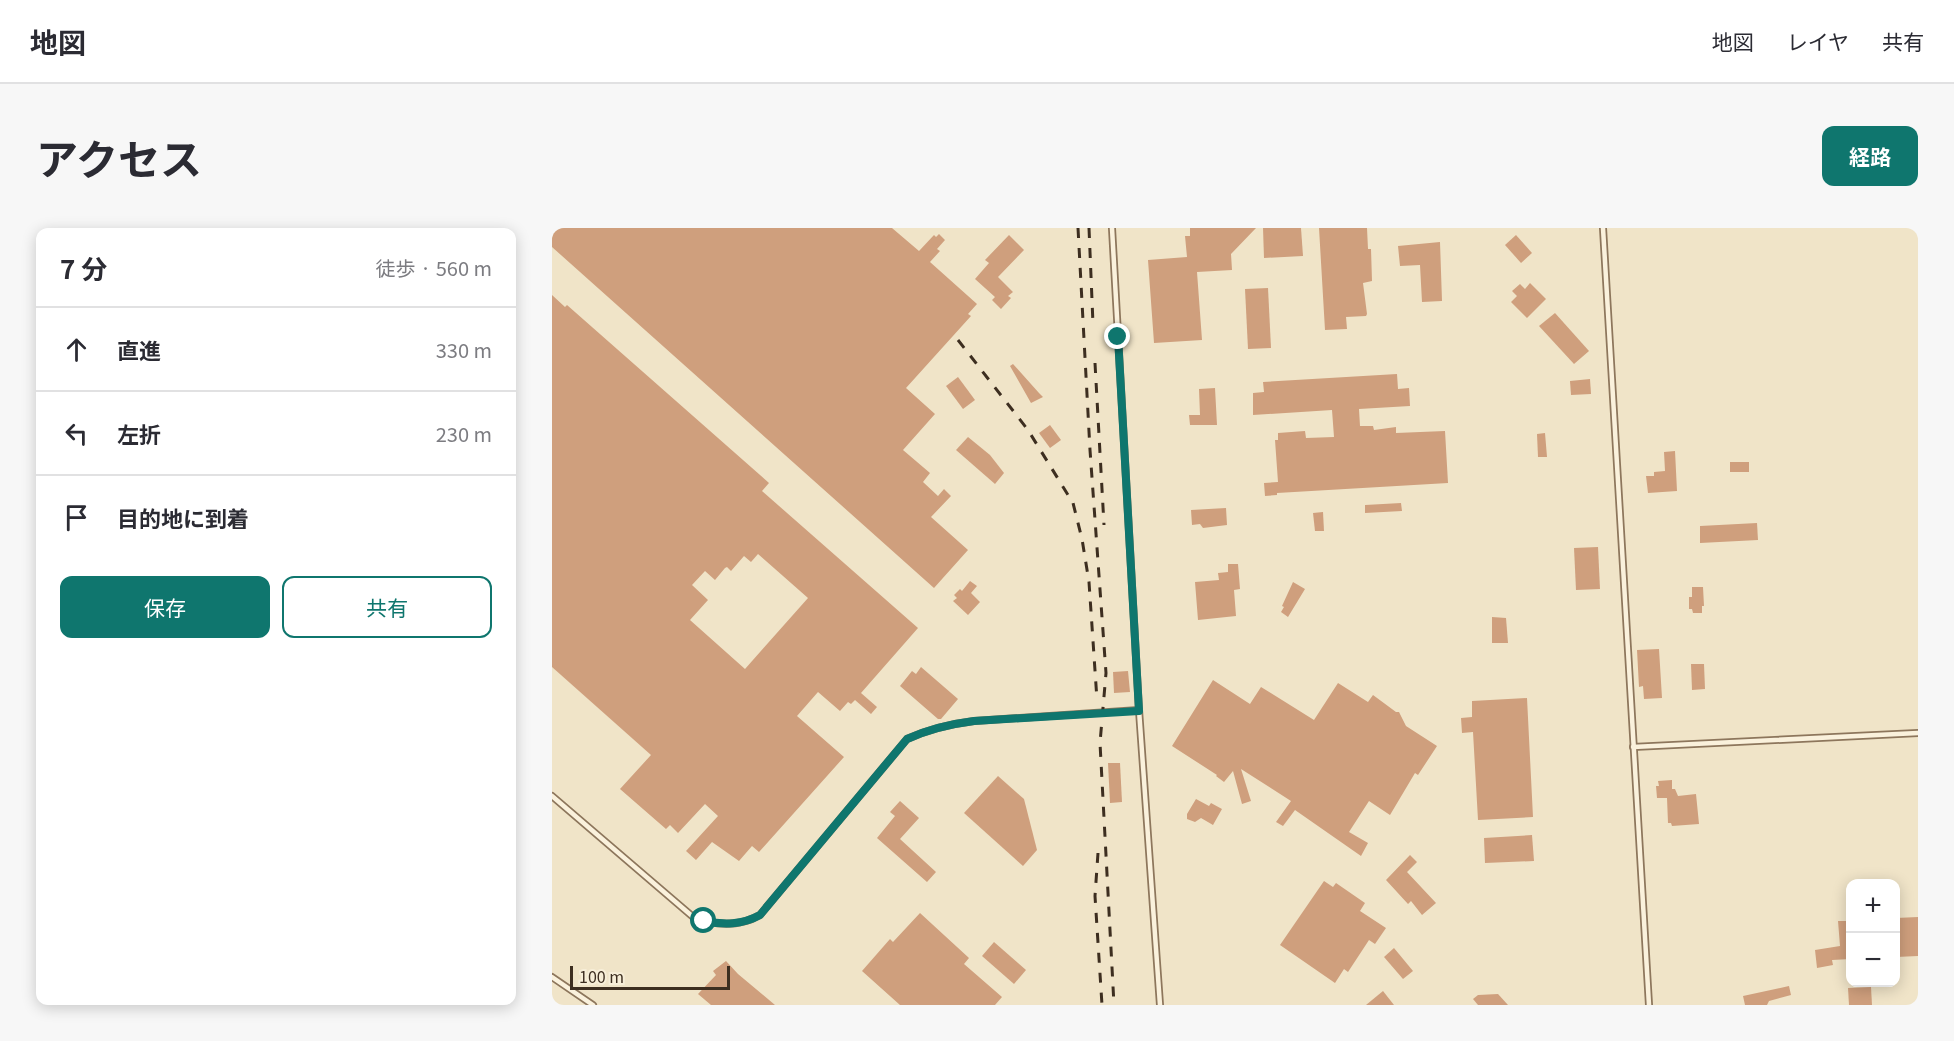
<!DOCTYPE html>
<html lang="ja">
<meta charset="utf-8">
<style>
:root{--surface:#fff;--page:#f7f7f7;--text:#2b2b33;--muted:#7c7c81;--line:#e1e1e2;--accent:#0f766e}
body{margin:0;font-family:Georgia,"Noto Sans JP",serif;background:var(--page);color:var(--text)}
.controls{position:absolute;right:18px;bottom:18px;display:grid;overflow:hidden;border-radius:12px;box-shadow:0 3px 15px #0003}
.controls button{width:54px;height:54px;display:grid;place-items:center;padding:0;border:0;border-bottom:2px solid var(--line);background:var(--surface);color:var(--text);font:30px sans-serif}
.scale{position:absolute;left:18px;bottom:15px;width:160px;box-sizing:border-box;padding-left:6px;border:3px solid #3d2e20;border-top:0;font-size:16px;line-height:21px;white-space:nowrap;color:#3d2e20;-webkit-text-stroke:4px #f7eed8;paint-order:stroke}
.stop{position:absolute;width:18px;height:18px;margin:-14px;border:4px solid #0f766e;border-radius:50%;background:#fff}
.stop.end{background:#0f766e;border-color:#fff;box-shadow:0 2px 6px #0008}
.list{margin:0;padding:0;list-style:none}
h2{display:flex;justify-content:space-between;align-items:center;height:78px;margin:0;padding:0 24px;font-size:26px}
h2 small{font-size:20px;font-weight:400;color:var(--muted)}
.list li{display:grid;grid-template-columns:39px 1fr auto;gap:18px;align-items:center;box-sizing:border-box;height:84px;padding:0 24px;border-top:2px solid var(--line)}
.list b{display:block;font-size:22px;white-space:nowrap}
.list em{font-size:20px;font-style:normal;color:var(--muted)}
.actions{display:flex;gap:12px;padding:18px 24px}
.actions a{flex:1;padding:14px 0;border:2px solid var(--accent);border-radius:12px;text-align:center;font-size:21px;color:var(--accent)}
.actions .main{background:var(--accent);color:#fff}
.icon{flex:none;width:33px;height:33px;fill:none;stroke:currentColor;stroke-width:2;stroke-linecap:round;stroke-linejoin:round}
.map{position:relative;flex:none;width:1366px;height:777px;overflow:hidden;border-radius:12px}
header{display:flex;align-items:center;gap:36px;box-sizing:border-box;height:84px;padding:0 30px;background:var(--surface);border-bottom:2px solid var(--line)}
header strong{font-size:28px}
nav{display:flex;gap:33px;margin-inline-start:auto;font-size:21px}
.intro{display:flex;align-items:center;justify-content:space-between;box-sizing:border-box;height:144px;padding:0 36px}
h1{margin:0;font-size:42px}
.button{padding:15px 27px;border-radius:12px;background:var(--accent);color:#fff;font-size:21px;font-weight:700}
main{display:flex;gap:36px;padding:0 36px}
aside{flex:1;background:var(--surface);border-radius:12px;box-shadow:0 3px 15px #0003}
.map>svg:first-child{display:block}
</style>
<header>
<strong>地図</strong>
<nav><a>地図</a><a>レイヤ</a><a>共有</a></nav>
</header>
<div class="intro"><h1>アクセス</h1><a class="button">経路</a></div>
<main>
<aside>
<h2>7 分<small>徒歩 · 560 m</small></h2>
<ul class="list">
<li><svg class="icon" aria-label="ahead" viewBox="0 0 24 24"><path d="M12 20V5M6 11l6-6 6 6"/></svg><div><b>直進</b></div><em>330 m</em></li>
<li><svg class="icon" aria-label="left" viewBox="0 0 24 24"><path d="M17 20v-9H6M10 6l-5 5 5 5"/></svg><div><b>左折</b></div><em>230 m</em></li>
<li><svg class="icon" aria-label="arrive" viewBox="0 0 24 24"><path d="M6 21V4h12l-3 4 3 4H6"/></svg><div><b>目的地に到着</b></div></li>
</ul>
<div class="actions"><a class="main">保存</a><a>共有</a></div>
</aside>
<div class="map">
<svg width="1366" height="777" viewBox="0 0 1366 777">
<rect width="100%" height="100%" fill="#f0e4c8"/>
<g fill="#cf9f7d" fill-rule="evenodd">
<polygon points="0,0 340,0 367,23 382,7 384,9 387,6 393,12 385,21 388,23 378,34 425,76 416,86 419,88 354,160 383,186 351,222 378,245 371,254 386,268 392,261 399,268 379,289 416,322 382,360 0,19"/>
<polygon points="638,0 704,0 679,26 680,42 645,44 650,112 602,115 596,32 635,29 633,8 638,8"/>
<polygon points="711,0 749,0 751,28 712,30"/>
<polygon points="767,0 815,0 816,21 819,21 820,53 811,55 815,86 814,88 794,89 795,101 773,102"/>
<polygon points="457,7 472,22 446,49 461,64 456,68 459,70 449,81 440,72 443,69 423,51 437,35 433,32"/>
<polygon points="964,7 980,25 969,35 953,17"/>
<polygon points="888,14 890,73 870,74 868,37 848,38 846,18"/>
<polygon points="978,55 994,71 975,90 959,74 965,68 960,63 968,56 973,61"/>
<polygon points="716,60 719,120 696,121 693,61"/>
<path d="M0,67L13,79L15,77L217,255L210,263L366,400L309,465L325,479L319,486L303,472L299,476L296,474L288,483L266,464L245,488L292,529L207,624L200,618L187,633L160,614L144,632L134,623L166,588L153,576L126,605L118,597L114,601L68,561L99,527L0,439ZM206,326L256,370L193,441L138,392L156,372L140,357L153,343L163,352L173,340L175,339L179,343L192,328L199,334Z"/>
<polygon points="1003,85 1037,123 1022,136 987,98"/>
<polygon points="461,136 487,165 491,169 479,175 458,138"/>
<polygon points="845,146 846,161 857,160 858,178 807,181 808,198 821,198 822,202 844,199 844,205 893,203 896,255 725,265 725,267 713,268 712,255 726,254 723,212 726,212 726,205 753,203 754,210 782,209 780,182 701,187 701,165 712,164 711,154"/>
<polygon points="406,149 423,172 411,181 394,158"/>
<polygon points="1038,151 1039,166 1019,167 1018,153"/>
<polygon points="663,160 665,197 638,197 637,187 648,187 647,161"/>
<polygon points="498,197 509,212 498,220 487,205"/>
<polygon points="993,205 995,229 986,229 985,206"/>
<polygon points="416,209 438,227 452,245 443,256 404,222"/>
<polygon points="1123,223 1125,263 1096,265 1094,248 1102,248 1102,244 1113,243 1112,224"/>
<rect x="1178" y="234" width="19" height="10"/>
<polygon points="849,275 850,283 813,285 813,277"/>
<polygon points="674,280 675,297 651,300 648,296 640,297 639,282"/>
<polygon points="771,284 772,303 763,303 761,285"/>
<polygon points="1205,295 1206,312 1148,315 1148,298"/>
<polygon points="1046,319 1048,361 1024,362 1022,320"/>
<polygon points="676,336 686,336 688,361 682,362 684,388 646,392 643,354 667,352 666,345 676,344"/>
<polygon points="418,353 425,358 419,365 428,374 416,387 401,373 405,370 402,367 408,361 410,363"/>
<polygon points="741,354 753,361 736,389 729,384 732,379 730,378"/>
<polygon points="1140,359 1151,359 1152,378 1150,378 1150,385 1141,385 1140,381 1137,381 1137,369 1140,369"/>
<polygon points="940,389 954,390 956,415 940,415"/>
<polygon points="1107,421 1110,470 1092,471 1091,458 1087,459 1085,422"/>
<polygon points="1139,436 1152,436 1153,461 1140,462"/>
<polygon points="369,439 406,471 389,491 386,491 348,458 360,443 364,446"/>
<polygon points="576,443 578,464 562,465 561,444"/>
<polygon points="661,452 698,476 709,459 762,492 786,455 816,474 821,467 844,484 847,484 854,498 885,518 866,547 863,545 838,587 817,573 797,604 816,615 809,628 743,582 731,598 724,594 739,573 689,541 699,573 690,576 681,543 672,554 664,548 665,547 620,518"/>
<polygon points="975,470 981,589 926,592 921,504 910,505 909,490 920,489 920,473"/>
<polygon points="556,535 568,535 570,574 558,575"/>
<polygon points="446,548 472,571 485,622 471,638 412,585"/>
<polygon points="1120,552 1120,561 1123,561 1126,568 1144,566 1147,596 1120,598 1119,595 1116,595 1115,570 1105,570 1104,558 1107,558 1106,553"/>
<polygon points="644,571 657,578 659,575 670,581 661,597 649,590 643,594 635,591 635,586"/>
<polygon points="348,573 367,590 348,611 384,644 375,654 325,610 343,588 338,584"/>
<polygon points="980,607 982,633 933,635 932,610"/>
<polygon points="858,627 865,634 855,644 884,675 870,687 859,673 856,676 834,652"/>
<polygon points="772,653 781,659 784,655 813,675 808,683 834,700 823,716 817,712 796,744 792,741 783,755 728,717"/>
<polygon points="368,685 417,730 412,736 450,769 443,777 348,777 310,743 338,711 341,714"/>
<polygon points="1366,689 1366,728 1344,729 1344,690"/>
<polygon points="1286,693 1299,693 1299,731 1280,732 1281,737 1265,740 1263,722 1288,718"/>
<polygon points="442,714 474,742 462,756 430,728"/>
<polygon points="842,720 861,743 851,751 832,729"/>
<polygon points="174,733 186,746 223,777 159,777 146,766 164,747 161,743"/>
<polygon points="1237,758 1239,767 1217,773 1215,777 1193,777 1191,768"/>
<polygon points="1319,759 1320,777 1297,777 1296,760"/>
<polygon points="831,763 842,777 814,777"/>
<polygon points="946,766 956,777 926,777 921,771 926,767"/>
</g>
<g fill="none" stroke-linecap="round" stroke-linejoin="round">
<defs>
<g id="lane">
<polyline points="560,0 587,482 608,777"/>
<polyline points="1051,0 1097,777"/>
<polyline points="1081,519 1366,505"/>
<path d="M0,568L140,688C162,698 187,699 208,687L355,511C377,501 398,496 422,493L587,482"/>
<polyline points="0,749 41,777"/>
</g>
</defs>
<use href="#lane" stroke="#8d765c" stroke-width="8"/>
<use href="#lane" stroke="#faf1dc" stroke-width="4.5"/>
<g stroke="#3d2e20" stroke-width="3" stroke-dasharray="10 10" stroke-linecap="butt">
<polyline points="526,0 538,222 554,445 548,515 562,777"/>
<polyline points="537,0 541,96"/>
<polyline points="406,112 476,202 521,275 530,311 537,354 545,472"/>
<polyline points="543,135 552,297"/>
<polyline points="546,625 543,668 550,777"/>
</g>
</g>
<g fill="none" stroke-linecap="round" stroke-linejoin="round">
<path stroke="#0f766e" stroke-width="8" d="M152,693C172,697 190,697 208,687L355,511C377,501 398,496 422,493L587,483L566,109"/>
</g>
</svg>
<div class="controls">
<button>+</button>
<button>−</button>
</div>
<div class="scale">100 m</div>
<div class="stop" style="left:152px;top:693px"></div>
<div class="stop end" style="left:566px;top:109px"></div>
</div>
</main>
